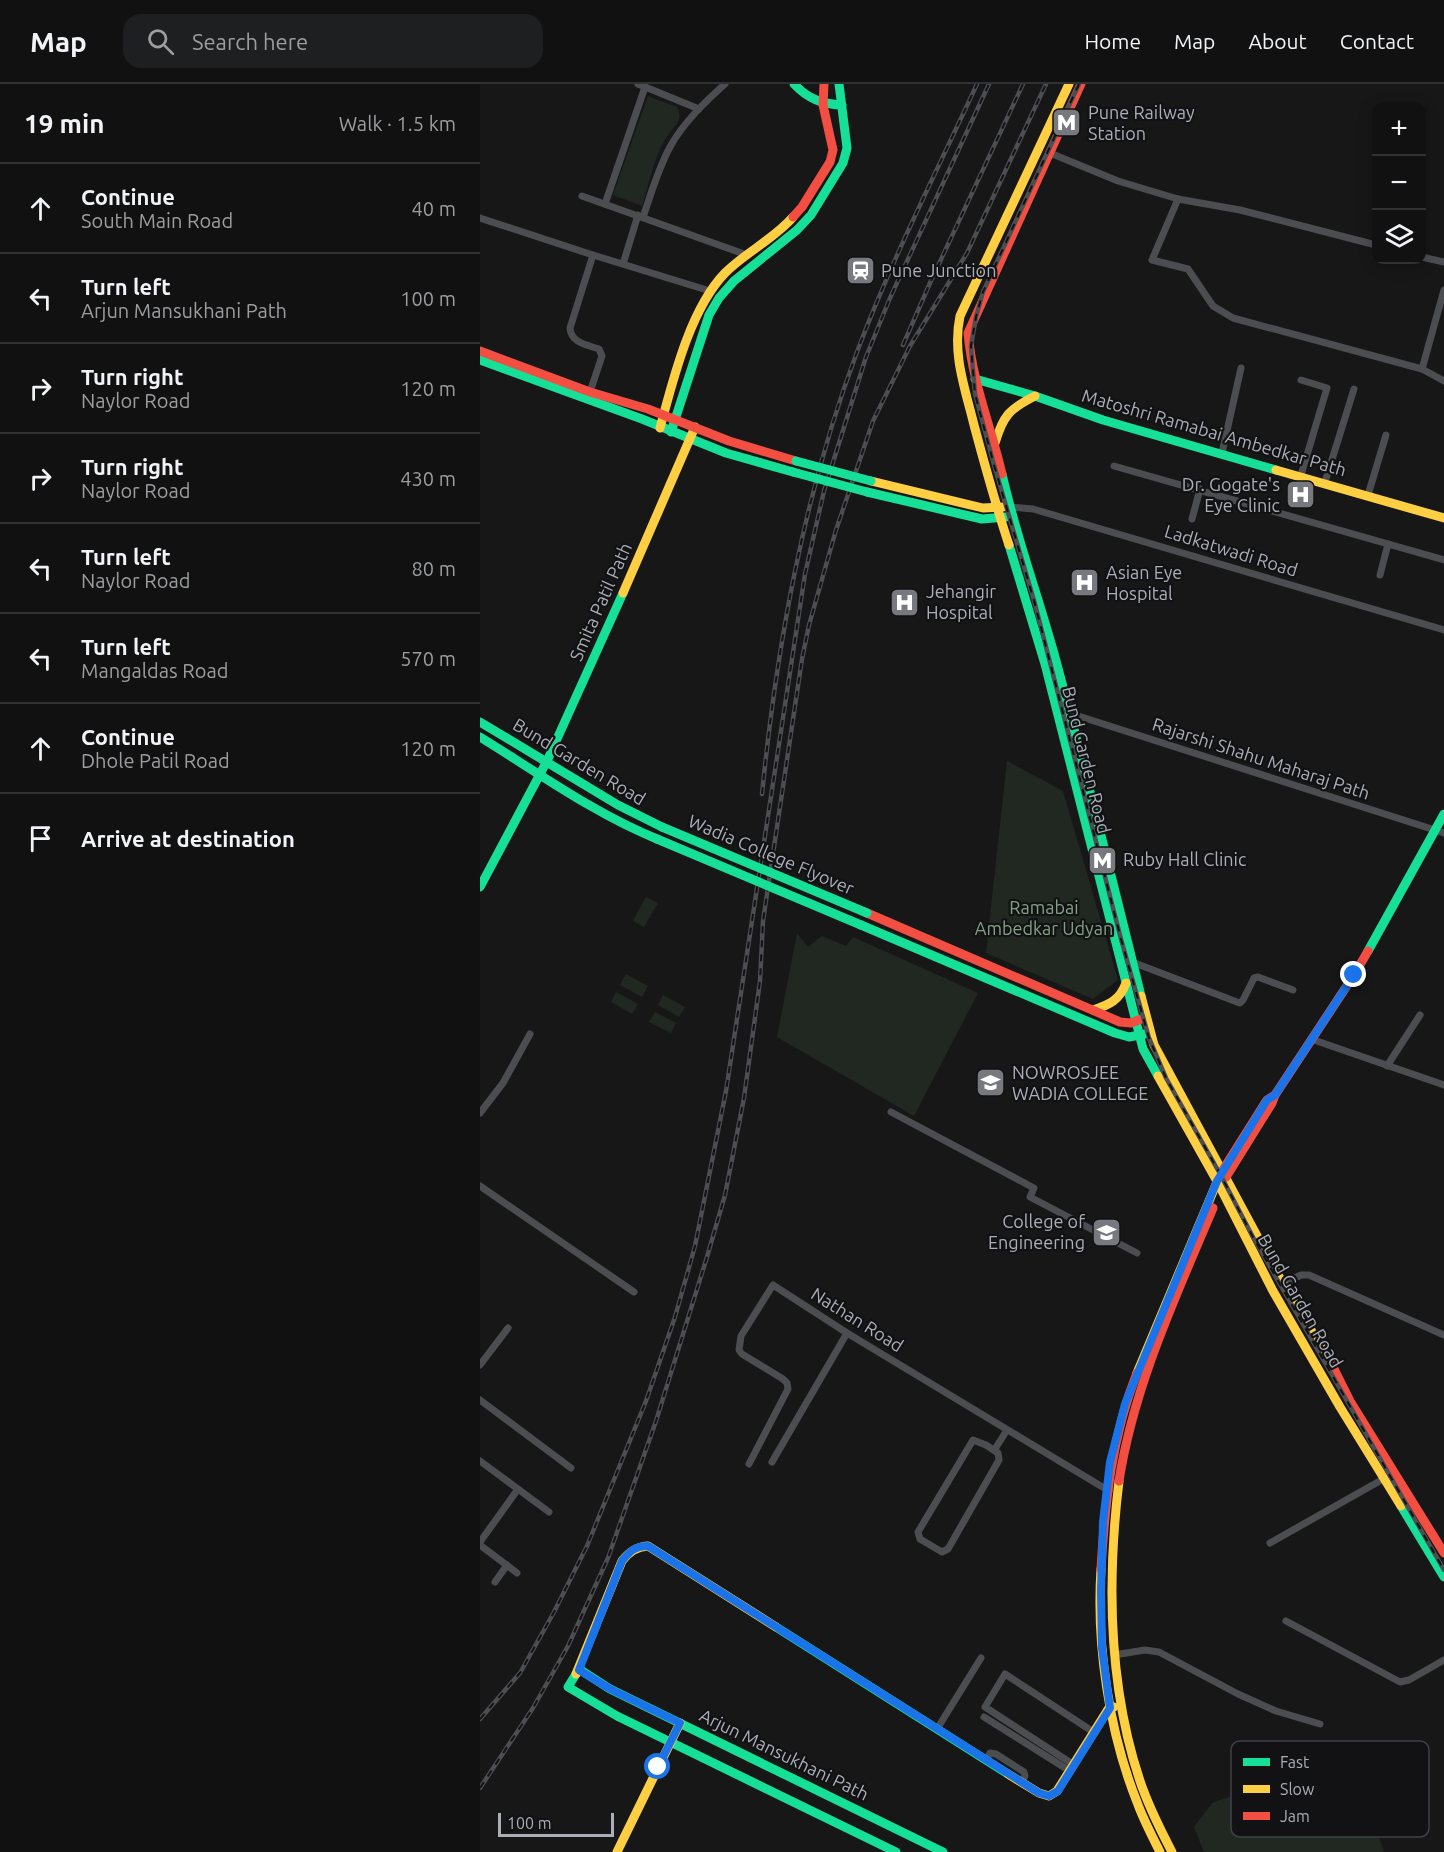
<!DOCTYPE html>
<meta charset="utf-8">
<style>
:root{--surface:#111112;--page:#1e1f20;--text:#f1f3f6;--muted:#9c9d9f;--line:#303132}
body{margin:0;font-family:Ubuntu,sans-serif;background:var(--page);color:var(--text)}
.controls{position:absolute;right:18px;top:18px;display:grid;overflow:hidden;border-radius:12px;box-shadow:0 3px 15px #0003}
.controls button{width:54px;height:54px;display:grid;place-items:center;padding:0;border:0;border-bottom:2px solid var(--line);background:var(--surface);color:var(--text);font:30px sans-serif}
.scale{position:absolute;left:18px;bottom:15px;width:116px;box-sizing:border-box;padding-left:6px;border:3px solid #aaaeb7;border-top:0;font-size:16px;line-height:21px;white-space:nowrap;color:#aaaeb7;-webkit-text-stroke:4px #121214;paint-order:stroke}
.stop{position:absolute;width:18px;height:18px;margin:-14px;border:4px solid #1a73e8;border-radius:50%;background:#fff}
.stop.end{background:#1a73e8;border-color:#fff;box-shadow:0 2px 6px #0008}
.list{margin:0;padding:0;list-style:none}
h2{display:flex;justify-content:space-between;align-items:center;height:78px;margin:0;padding:0 24px;font-size:26px}
h2 small{font-size:20px;font-weight:400;color:var(--muted)}
.list li{display:grid;grid-template-columns:39px 1fr auto;gap:18px;align-items:center;box-sizing:border-box;height:90px;padding:0 24px;border-top:2px solid var(--line)}
.list b{display:block;font-size:22px;white-space:nowrap}
.list p{margin:0;font-size:20px;white-space:nowrap;color:var(--muted)}
.list em{font-size:20px;font-style:normal;color:var(--muted)}
.icon{flex:none;width:33px;height:33px;fill:none;stroke:currentColor;stroke-width:2;stroke-linecap:round;stroke-linejoin:round}
.map{position:relative;flex:none;width:964px;height:1768px;overflow:hidden}
header{display:flex;align-items:center;gap:36px;box-sizing:border-box;height:84px;padding:0 30px;background:var(--surface);border-bottom:2px solid var(--line)}
header strong{font-size:28px}
nav{display:flex;gap:33px;margin-inline-start:auto;font-size:21px}
.search{width:420px;height:54px;background:var(--page);display:flex;align-items:center;gap:15px;box-sizing:border-box;padding:0 21px;border-radius:18px;color:var(--muted);font-size:22px}
main{display:flex}
aside{flex:1;background:var(--surface)}
.map>svg:first-child{display:block}
</style>
<header>
<strong>Map</strong>
<div class="search"><svg class="icon" aria-label="search" viewBox="0 0 24 24"><circle cx="10" cy="10" r="6"/><path d="M15 15l6 6"/></svg>Search here</div>
<nav><a>Home</a><a>Map</a><a>About</a><a>Contact</a></nav>
</header>
<main>
<aside>
<h2>19 min<small>Walk · 1.5 km</small></h2>
<ul class="list">
<li><svg class="icon" aria-label="ahead" viewBox="0 0 24 24"><path d="M12 20V5M6 11l6-6 6 6"/></svg><div><b>Continue</b><p>South Main Road</p></div><em>40 m</em></li>
<li><svg class="icon" aria-label="left" viewBox="0 0 24 24"><path d="M17 20v-9H6M10 6l-5 5 5 5"/></svg><div><b>Turn left</b><p>Arjun Mansukhani Path</p></div><em>100 m</em></li>
<li><svg class="icon" aria-label="right" viewBox="0 0 24 24"><path d="M7 20v-9h11M14 6l5 5-5 5"/></svg><div><b>Turn right</b><p>Naylor Road</p></div><em>120 m</em></li>
<li><svg class="icon" aria-label="right" viewBox="0 0 24 24"><path d="M7 20v-9h11M14 6l5 5-5 5"/></svg><div><b>Turn right</b><p>Naylor Road</p></div><em>430 m</em></li>
<li><svg class="icon" aria-label="left" viewBox="0 0 24 24"><path d="M17 20v-9H6M10 6l-5 5 5 5"/></svg><div><b>Turn left</b><p>Naylor Road</p></div><em>80 m</em></li>
<li><svg class="icon" aria-label="left" viewBox="0 0 24 24"><path d="M17 20v-9H6M10 6l-5 5 5 5"/></svg><div><b>Turn left</b><p>Mangaldas Road</p></div><em>570 m</em></li>
<li><svg class="icon" aria-label="ahead" viewBox="0 0 24 24"><path d="M12 20V5M6 11l6-6 6 6"/></svg><div><b>Continue</b><p>Dhole Patil Road</p></div><em>120 m</em></li>
<li><svg class="icon" aria-label="arrive" viewBox="0 0 24 24"><path d="M6 21V4h12l-3 4 3 4H6"/></svg><div><b>Arrive at destination</b></div></li>
</ul>
</aside>
<div class="map">
<svg width="964" height="1768" viewBox="0 0 964 1768">
<rect width="100%" height="100%" fill="#171718"/>
<g fill="#212822">
<path d="M168,12L197,23C204,36 195,41 188,51C175,69 169,101 162,122L133,111Z"/>
<polygon points="527,677 583,707 638,896 613,915 506,869"/>
<polygon points="166,813 178,819 164,843 153,837"/>
<polygon points="317,849 328,863 342,852 366,862 373,853 498,909 434,1032 297,953"/>
<polygon points="146,890 168,902 162,913 140,901"/>
<polygon points="136,908 158,920 152,930 131,918"/>
<polygon points="183,911 205,923 199,933 178,921"/>
<polygon points="175,928 196,939 191,949 169,938"/>
<path d="M832,1704C841,1704 851,1703 860,1705C883,1711 898,1748 904,1768H724L714,1743L732,1719L767,1707H786L801,1729Z"/>
</g>
<g fill="none" stroke-linecap="round" stroke-linejoin="round">
<g stroke="#4c4d50" stroke-width="7">
<polyline points="158,0 219,25"/>
<polyline points="570,69 638,97 698,115 760,126 896,161"/>
<polyline points="102,112 267,171"/>
<polyline points="698,115 672,176 708,185 733,222 753,234 942,285 964,297"/>
<polyline points="125,120 165,3"/>
<path d="M163,133C171,110 178,85 190,63C203,39 225,18 245,0"/>
<polyline points="0,134 113,171 230,207"/>
<polyline points="942,173 964,178"/>
<polyline points="143,180 158,131"/>
<polyline points="942,285 964,206"/>
<path d="M110,308L122,272L119,265C107,261 91,259 90,244L113,171"/>
<polyline points="742,369 761,284"/>
<polyline points="634,382 964,476"/>
<polyline points="821,391 847,304 821,296"/>
<polyline points="845,398 874,305"/>
<polyline points="888,411 906,351"/>
<polyline points="529,423 553,425 964,546"/>
<polyline points="712,435 720,405"/>
<polyline points="900,491 908,460"/>
<polyline points="589,629 964,749"/>
<polyline points="652,878 757,918 760,919 763,916 774,894 778,893 813,906"/>
<polyline points="831,955 964,1001"/>
<polyline points="907,982 940,931"/>
<polyline points="411,1028 554,1104 550,1113 657,1169"/>
<polyline points="0,1029 23,999 50,950"/>
<polyline points="0,1102 154,1208"/>
<polyline points="803,1200 821,1191 829,1191 964,1251"/>
<polyline points="0,1281 28,1244"/>
<polyline points="0,1316 91,1384"/>
<polygon points="493,1356 506,1361 518,1369 519,1376 468,1465 462,1468 440,1455 438,1448"/>
<polyline points="515,1365 527,1346"/>
<polyline points="0,1377 69,1428"/>
<polyline points="292,1378 367,1249"/>
<polyline points="269,1380 308,1305 307,1299 303,1295 262,1270 259,1266 261,1252 293,1201 367,1249 629,1407"/>
<polyline points="0,1458 38,1405"/>
<polyline points="790,1459 905,1394"/>
<polyline points="0,1461 37,1489"/>
<polyline points="15,1498 27,1481"/>
<polyline points="806,1537 920,1598 929,1596 964,1576"/>
<polyline points="634,1571 665,1566 679,1568 758,1610 796,1627 840,1640"/>
<polyline points="504,1633 590,1687"/>
<polyline points="457,1645 501,1574"/>
<polyline points="506,1676 510,1669 516,1670 544,1688 545,1692 541,1698"/>
<polyline points="594,1681 505,1623 525,1590 615,1649"/>
</g>
<g stroke="#16e098" stroke-width="9">
<path d="M314,0C328,15 342,20 362,21"/>
<polyline points="0,276 162,335 246,369 313,388"/>
<polyline points="495,295 555,312 623,336 796,386"/>
<polyline points="191,348 229,231 239,214 254,197 317,146 331,131 363,79 367,64 359,0"/>
<path d="M522,390C536,453 559,514 576,577C606,688 633,800 661,912"/>
<polyline points="387,408 502,435 526,433"/>
<polyline points="529,461 565,580 663,965 678,992"/>
<polyline points="0,638 138,721 182,743"/>
<path d="M0,653C57,688 115,730 177,755"/>
<polyline points="0,803 67,677 143,509"/>
<polyline points="381,841 635,949 649,953 665,950"/>
<polyline points="888,867 964,730"/>
<polyline points="921,1422 964,1493"/>
<polyline points="296,1543 528,1690"/>
<polyline points="99,1585 130,1605 463,1768"/>
<polyline points="96,1590 88,1603 137,1632 416,1768"/>
</g>
<g stroke="#ffcf43" stroke-width="9">
<path d="M180,344C193,296 210,225 245,189C266,168 294,155 313,133"/>
<path d="M515,359C523,332 529,325 555,312"/>
<polyline points="796,386 964,434"/>
<polyline points="391,397 503,424 523,423"/>
<path d="M529,461C516,422 505,382 494,341C485,304 472,270 480,232L589,0"/>
<polyline points="143,509 215,343"/>
<polyline points="661,912 674,961 803,1200 851,1279"/>
<path d="M613,926C629,921 640,916 646,899"/>
<polyline points="678,992 737,1097 793,1207 860,1323 921,1422"/>
<polyline points="657,1289 740,1091"/>
<path d="M639,1397C627,1496 628,1601 660,1697C668,1721 680,1745 692,1768"/>
<path d="M621,1485C616,1560 629,1648 657,1718C663,1735 672,1752 680,1768"/>
<path d="M96,1590L142,1477C149,1468 156,1463 168,1462L296,1543"/>
<polyline points="528,1690 559,1709 569,1712 577,1707 629,1624 634,1623"/>
<polyline points="137,1768 200,1639"/>
</g>
<g stroke="#f24e42" stroke-width="9">
<polyline points="313,133 322,123 350,78 353,66 343,21 344,0"/>
<polyline points="0,267 110,308 168,325 249,357 316,377"/>
<path d="M522,390C511,343 492,297 488,249L601,0"/>
<polyline points="387,829 640,938 651,939 661,935"/>
<polyline points="743,1086 787,1016 795,1011"/>
<polyline points="746,1093 792,1019 795,1011 874,891 888,867"/>
<polyline points="851,1279 870,1317 964,1469"/>
<path d="M639,1397C654,1301 696,1212 733,1124"/>
<path d="M621,1485C625,1418 632,1351 657,1289"/>
</g>
<defs>
<g id="rail">
<polyline points="599,0 503,208 496,233 491,262 495,310 514,381 555,520 641,855 669,954 686,994 739,1088 774,1155 964,1486"/>
<polyline points="423,261 450,199 543,0"/>
<path d="M282,710C297,560 324,410 377,268C411,177 456,89 497,0"/>
<polyline points="0,1635 40,1589 74,1528 107,1462 166,1317 195,1233 215,1162 246,1007 325,490 344,407 386,273 410,214 509,0"/>
<polyline points="0,1704 53,1624 88,1562 128,1474 176,1337 227,1173 245,1111 264,1014 280,897 283,837 322,575 329,541 356,446 393,337 430,262 487,169 566,0"/>
</g>
</defs>
<use href="#rail" stroke="#4d4e51" stroke-width="4.5"/>
<use href="#rail" stroke="#121214" stroke-width="2" stroke-dasharray="7" stroke-linecap="butt"/>
<g stroke="#16e098" stroke-width="9">
<polyline points="316,377 391,397"/>
<polyline points="313,388 387,408"/>
<polyline points="182,743 387,829"/>
<polyline points="177,755 381,841"/>
</g>
</g>
<g fill="none" stroke-linecap="round" stroke-linejoin="round">
<path stroke="#1a73e8" stroke-width="8" d="M178,1683L200,1639L130,1605L99,1586L142,1477C150,1467 155,1462 168,1462L559,1709L569,1712L578,1707L630,1624L622,1564L621,1507L623,1438L630,1378L645,1320L737,1097L787,1016L795,1011L874,891"/>
</g>
<defs>
<symbol id="metro-square" viewBox="-11 -11 22 22"><rect x="-9" y="-9" width="18" height="18" rx="4" fill="#77797f" stroke="#121214"/><path d="M-5.5 5V-5H-3L0 0L3-5H5.5V5H3V-.5L0 4L-3-.5V5Z" fill="#fff"/></symbol>
<symbol id="station-square" viewBox="-11 -11 22 22"><rect x="-9" y="-9" width="18" height="18" rx="4" fill="#77797f" stroke="#121214"/><path d="M-3-6H3Q5-6 5-4V2Q5 4 3 4L4.5 6H3L1.5 4h-3L-3 6H-4.5L-3 4Q-5 4-5 2V-4Q-5-6-3-6ZM-3.5-4v3h7v-3ZM-3.5 1v1.5H-2V1ZM2 1v1.5H3.5V1Z" fill="#fff"/></symbol>
<symbol id="hospital-square" viewBox="-11 -11 22 22"><rect x="-9" y="-9" width="18" height="18" rx="4" fill="#77797f" stroke="#121214"/><path d="M-5-5h3v3.5h4V-5h3V5h-3V1.5h-4V5h-3Z" fill="#fff"/></symbol>
<symbol id="university-square" viewBox="-11 -11 22 22"><rect x="-9" y="-9" width="18" height="18" rx="4" fill="#77797f" stroke="#121214"/><path d="M0-5L7-2L0 1L-7-2ZM-4 1L0 2.5L4 1V4Q0 6-4 4Z" fill="#fff"/></symbol>
</defs>
<g fill-rule="evenodd">
<use href="#metro-square" x="570" y="22" width="33" height="33"/>
<use href="#station-square" x="364" y="170" width="33" height="33"/>
<use href="#hospital-square" x="804" y="394" width="33" height="33"/>
<use href="#hospital-square" x="588" y="482" width="33" height="33"/>
<use href="#hospital-square" x="408" y="502" width="33" height="33"/>
<use href="#metro-square" x="606" y="760" width="33" height="33"/>
<use href="#university-square" x="494" y="982" width="33" height="33"/>
<use href="#university-square" x="610" y="1132" width="33" height="33"/>
</g>
<g text-anchor="middle" stroke-width="4.5" stroke-linejoin="round" paint-order="stroke">
<g font-size="18" fill="#aaaeb7" stroke="#121214" text-anchor="start">
<text x="608" y="35">Pune Railway<tspan x="608" dy="21">Station</tspan></text>
<text x="401" y="193">Pune Junction</text>
<text x="800" y="407" text-anchor="end">Dr. Gogate's<tspan x="800" dy="21">Eye Clinic</tspan></text>
<text x="626" y="495">Asian Eye<tspan x="626" dy="21">Hospital</tspan></text>
<text x="446" y="514">Jehangir<tspan x="446" dy="21">Hospital</tspan></text>
<text x="643" y="782">Ruby Hall Clinic</text>
<text x="532" y="995">NOWROSJEE<tspan x="532" dy="21">WADIA COLLEGE</tspan></text>
<text x="605" y="1144" text-anchor="end">College of<tspan x="605" dy="21">Engineering</tspan></text>
</g>
<g font-size="18" fill="#aaaeb7" stroke="#121214">
<text transform="translate(734 349) rotate(16)" y="6">Matoshri Ramabai Ambedkar Path</text>
<text transform="translate(751 467) rotate(17)" y="6">Ladkatwadi Road</text>
<text transform="translate(121 518) rotate(-66)" y="6">Smita Patil Path</text>
<text transform="translate(781 675) rotate(18)" y="6">Rajarshi Shahu Maharaj Path</text>
<text transform="translate(606 676) rotate(76)" y="6">Bund Garden Road</text>
<text transform="translate(99 678) rotate(31)" y="6">Bund Garden Road</text>
<text transform="translate(291 771) rotate(23)" y="6">Wadia College Flyover</text>
<text transform="translate(820 1217) rotate(60)" y="6">Bund Garden Road</text>
<text transform="translate(377 1236) rotate(32)" y="6">Nathan Road</text>
<text transform="translate(304 1671) rotate(26)" y="6">Arjun Mansukhani Path</text>
</g>
<g font-size="18" fill="#82a184" stroke="#121214">
<text x="564" y="830">Ramabai<tspan x="564" dy="21">Ambedkar Udyan</tspan></text>
</g>
</g>
<rect x="751" y="1657" width="198" height="96" rx="9" fill="#121214" stroke="#404145" stroke-width="1.5"/>
<rect x="763" y="1674" width="27" height="8" fill="#16e098"/>
<rect x="763" y="1701" width="27" height="8" fill="#ffcf43"/>
<rect x="763" y="1728" width="27" height="8" fill="#f24e42"/>
<g font-size="16" fill="#aaaeb7">
<text x="800" y="1684">Fast</text>
<text x="800" y="1711">Slow</text>
<text x="800" y="1738">Jam</text>
</g>
</svg>
<div class="controls">
<button>+</button>
<button>−</button>
<button><svg class="icon" aria-label="layers" viewBox="0 0 24 24"><path d="M12 4l9 5-9 5-9-5zM3 14l9 5 9-5"/></svg></button>
</div>
<div class="scale">100 m</div>
<div class="stop" style="left:178px;top:1683px"></div>
<div class="stop end" style="left:874px;top:891px"></div>
</div>
</main>
